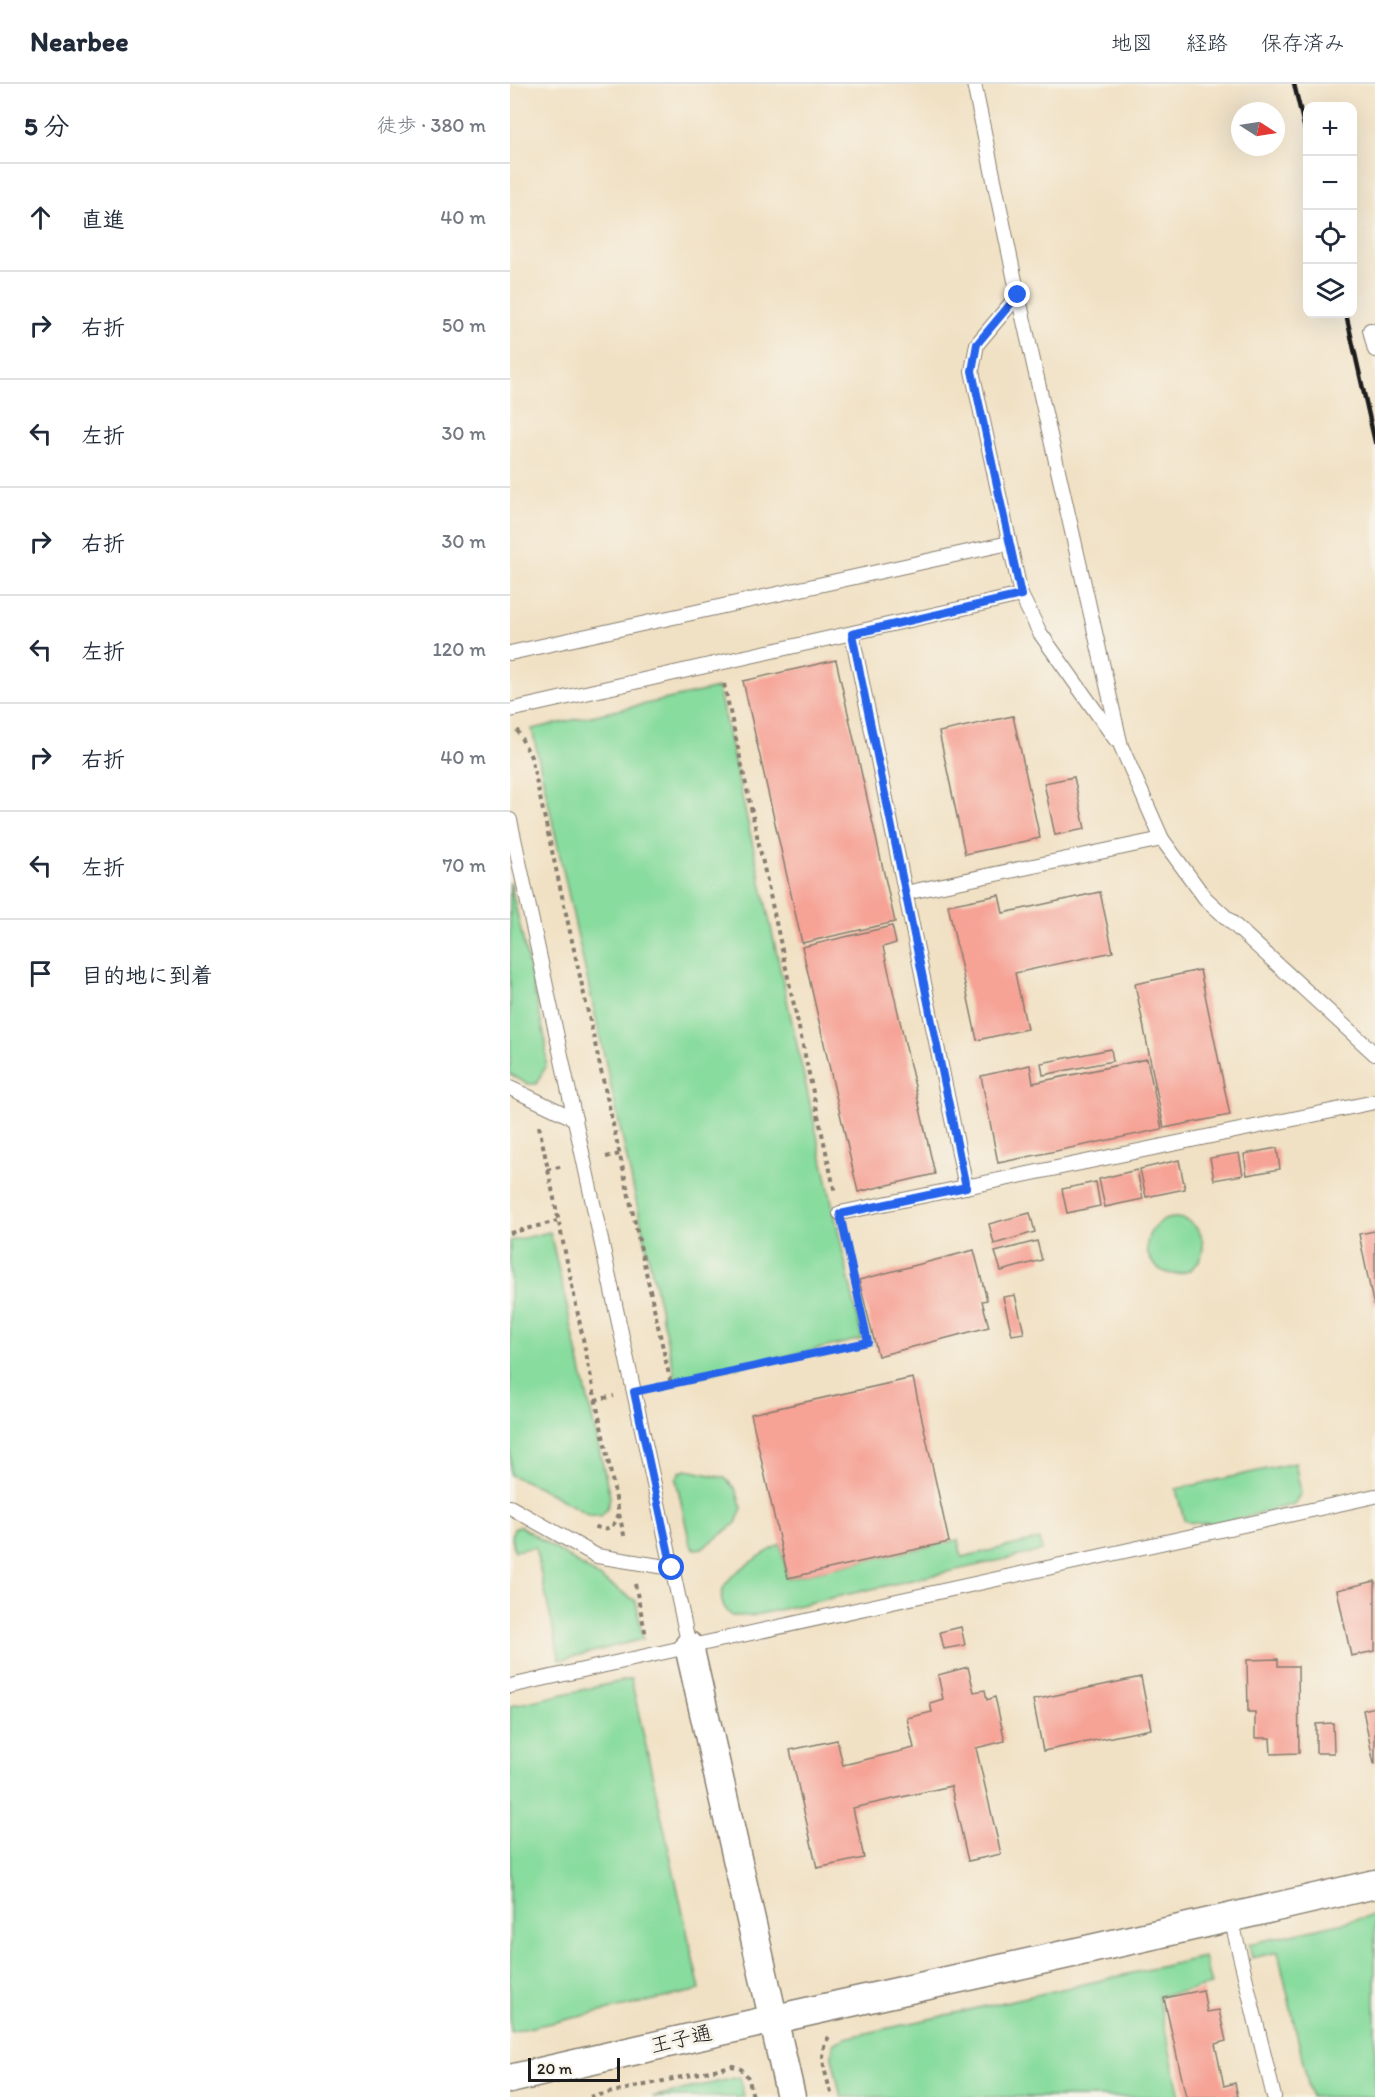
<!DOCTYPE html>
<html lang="ja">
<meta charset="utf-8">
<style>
:root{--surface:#fff;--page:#f2f2f3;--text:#1f2937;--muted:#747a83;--line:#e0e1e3}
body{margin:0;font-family:Itim,"Klee One",sans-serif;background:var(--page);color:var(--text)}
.controls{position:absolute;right:18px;top:18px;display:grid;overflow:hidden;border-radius:12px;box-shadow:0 6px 24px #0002}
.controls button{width:54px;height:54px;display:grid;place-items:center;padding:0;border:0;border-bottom:2px solid var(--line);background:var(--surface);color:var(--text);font:30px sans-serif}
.compass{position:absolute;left:721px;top:18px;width:54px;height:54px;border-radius:50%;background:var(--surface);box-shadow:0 6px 24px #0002;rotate:102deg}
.scale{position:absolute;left:18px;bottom:15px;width:92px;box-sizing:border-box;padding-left:6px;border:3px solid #1c1c1c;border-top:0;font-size:16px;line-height:21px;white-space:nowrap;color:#1c1c1c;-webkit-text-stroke:4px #f7f3e8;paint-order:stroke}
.stop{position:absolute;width:18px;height:18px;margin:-14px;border:4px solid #2563eb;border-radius:50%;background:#fff}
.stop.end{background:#2563eb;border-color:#fff;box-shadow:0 2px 6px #0008}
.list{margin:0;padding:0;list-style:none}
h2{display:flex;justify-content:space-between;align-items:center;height:78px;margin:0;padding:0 24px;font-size:26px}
h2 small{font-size:20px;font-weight:400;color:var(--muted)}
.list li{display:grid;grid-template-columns:39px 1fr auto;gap:18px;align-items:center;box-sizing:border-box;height:108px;padding:0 24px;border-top:2px solid var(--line)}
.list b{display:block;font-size:22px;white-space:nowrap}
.list em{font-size:20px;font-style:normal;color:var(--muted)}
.icon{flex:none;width:33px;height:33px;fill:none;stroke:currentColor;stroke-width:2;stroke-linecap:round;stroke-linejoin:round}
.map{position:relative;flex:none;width:865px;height:2013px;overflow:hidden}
header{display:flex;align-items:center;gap:36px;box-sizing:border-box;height:84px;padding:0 30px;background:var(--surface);border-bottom:2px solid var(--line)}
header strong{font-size:28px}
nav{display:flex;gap:33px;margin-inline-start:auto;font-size:21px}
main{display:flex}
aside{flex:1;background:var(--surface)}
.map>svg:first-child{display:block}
</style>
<header>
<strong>Nearbee</strong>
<nav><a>地図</a><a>経路</a><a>保存済み</a></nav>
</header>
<main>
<aside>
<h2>5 分<small>徒歩 · 380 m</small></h2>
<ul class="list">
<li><svg class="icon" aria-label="ahead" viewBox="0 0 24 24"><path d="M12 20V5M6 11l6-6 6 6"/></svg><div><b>直進</b></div><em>40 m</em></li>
<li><svg class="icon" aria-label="right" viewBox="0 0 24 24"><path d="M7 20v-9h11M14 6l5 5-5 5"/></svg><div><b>右折</b></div><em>50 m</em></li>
<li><svg class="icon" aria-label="left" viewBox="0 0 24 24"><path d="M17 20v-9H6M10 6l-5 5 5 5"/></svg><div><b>左折</b></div><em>30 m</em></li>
<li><svg class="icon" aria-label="right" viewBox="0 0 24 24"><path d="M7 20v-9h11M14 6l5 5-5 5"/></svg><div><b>右折</b></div><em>30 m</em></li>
<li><svg class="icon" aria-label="left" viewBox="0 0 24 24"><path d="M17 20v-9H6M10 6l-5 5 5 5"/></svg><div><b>左折</b></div><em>120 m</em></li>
<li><svg class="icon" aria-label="right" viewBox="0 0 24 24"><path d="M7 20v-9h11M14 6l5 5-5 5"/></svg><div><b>右折</b></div><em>40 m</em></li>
<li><svg class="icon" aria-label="left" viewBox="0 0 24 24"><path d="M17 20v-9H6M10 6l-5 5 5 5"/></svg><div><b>左折</b></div><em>70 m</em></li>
<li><svg class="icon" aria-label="arrive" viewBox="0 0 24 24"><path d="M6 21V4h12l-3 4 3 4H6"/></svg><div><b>目的地に到着</b></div></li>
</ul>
</aside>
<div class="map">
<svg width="865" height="2013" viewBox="0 0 865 2013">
<rect width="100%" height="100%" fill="#f7f3e8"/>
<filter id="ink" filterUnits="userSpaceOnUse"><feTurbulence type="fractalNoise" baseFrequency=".0167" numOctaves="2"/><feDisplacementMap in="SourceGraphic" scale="12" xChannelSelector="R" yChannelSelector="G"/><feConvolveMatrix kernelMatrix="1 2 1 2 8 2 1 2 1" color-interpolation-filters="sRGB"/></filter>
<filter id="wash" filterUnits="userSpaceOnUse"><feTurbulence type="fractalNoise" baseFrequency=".008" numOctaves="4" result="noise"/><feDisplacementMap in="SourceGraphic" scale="24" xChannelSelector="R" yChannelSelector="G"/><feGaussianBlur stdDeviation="1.35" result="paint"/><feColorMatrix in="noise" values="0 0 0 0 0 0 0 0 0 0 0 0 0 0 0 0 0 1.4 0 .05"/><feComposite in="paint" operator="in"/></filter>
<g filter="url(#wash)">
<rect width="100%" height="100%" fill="#f1e1c4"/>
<g fill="#88dc9e" stroke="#527c5d" stroke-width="1.5">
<polygon points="208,604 352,1255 166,1297 22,645"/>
<polygon points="0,798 36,959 36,982 26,1000 17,1000 0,990"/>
<circle cx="665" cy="1162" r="28"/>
<polygon points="40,1148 100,1413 97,1425 91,1432 79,1431 27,1402 0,1391 0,1157"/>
<path d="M785,1379L791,1409L784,1420C761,1426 692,1448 674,1436L666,1405Z"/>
<polygon points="177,1386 215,1394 226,1406 232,1424 226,1439 193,1464 185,1465 180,1460 166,1395 170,1388"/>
<polygon points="10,1442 126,1517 133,1555 50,1576 25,1463 5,1467 1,1452 4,1445"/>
<path d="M530,1455L532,1467L241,1532H222C187,1501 248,1475 270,1460L278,1494L448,1456L452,1473Z"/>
<polygon points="121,1595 190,1906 0,1948 0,1622"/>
<polygon points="865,1831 865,2013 801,2013 768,1868 742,1874 739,1860"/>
<polygon points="694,1873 701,1901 648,1913 670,2013 331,2013 322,1973 323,1960 335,1954"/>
<polygon points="230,1993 234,2013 142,2013"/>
</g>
<g id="blocks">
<g fill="#f6a396">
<polygon points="326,576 385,838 292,859 233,597"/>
<polygon points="503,632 530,754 455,770 429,648"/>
<polygon points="564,693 575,745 545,751 534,699"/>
<polygon points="590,808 603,868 505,889 517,945 467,956 438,821 489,811 493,829"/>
<polygon points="382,842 386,859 373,863 425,1090 348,1108 292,863"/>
<polygon points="690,886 720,1031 654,1044 625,900"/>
<polygon points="601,965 603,977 533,991 531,979"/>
<polygon points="637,975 652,1045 488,1079 471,992 520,981 523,999"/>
<polygon points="767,1064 770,1085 737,1091 734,1070"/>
<polygon points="729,1069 733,1091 704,1096 700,1074"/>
<polygon points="669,1076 675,1105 636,1113 630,1085"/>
<polygon points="627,1086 633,1115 595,1123 589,1095"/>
<polygon points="586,1098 590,1122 557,1129 552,1105"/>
<polygon points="520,1129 525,1148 484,1160 479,1140"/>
<polygon points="865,1147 865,1223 864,1223 849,1150"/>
<polygon points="527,1157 532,1176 491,1187 485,1168"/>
<polygon points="464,1166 477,1216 472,1217 479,1243 368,1272 349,1196"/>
<polygon points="505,1211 514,1249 502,1251 493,1213"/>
<polygon points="403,1294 439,1458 278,1494 241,1330"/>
<polygon points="865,1497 865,1567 841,1572 827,1506"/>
<polygon points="451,1543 455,1561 434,1565 430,1548"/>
<polygon points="768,1575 768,1582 788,1582 789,1669 761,1670 760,1654 745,1654 745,1628 738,1628 737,1576"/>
<polygon points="458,1583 464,1608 475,1606 477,1616 485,1613 495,1657 466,1664 491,1770 458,1777 441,1702 343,1724 354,1774 307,1784 280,1666 327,1656 333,1681 404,1664 397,1634 422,1628 420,1619 433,1615 428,1591"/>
<polygon points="631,1593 641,1645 533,1667 523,1616"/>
<polygon points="865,1623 865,1680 864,1680 853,1626"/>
<polygon points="823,1639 824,1669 806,1669 806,1640"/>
<polygon points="693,1906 697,1928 709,1926 716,1957 705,1960 714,2002 725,1999 728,2013 676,2013 654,1914"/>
</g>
</g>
</g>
<g filter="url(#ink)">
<use href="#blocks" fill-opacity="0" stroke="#867e70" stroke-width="1.5"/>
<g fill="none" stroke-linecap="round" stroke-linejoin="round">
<defs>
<g id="lane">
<polyline points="464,0 508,211 611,662 652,755 695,814 865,970"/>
<polyline points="508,211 467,260 462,287 511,511 530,549 606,656"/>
<polyline points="860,246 865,266"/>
<polyline points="342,550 456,1103"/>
<polyline points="0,569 499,459"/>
<polyline points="0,626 511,511"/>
<polyline points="0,736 179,1562"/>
<polyline points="395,809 652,755"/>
<polyline points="0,1004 65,1035"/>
<polyline points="330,1129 865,1018"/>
<polyline points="0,1423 87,1472 162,1484"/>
<polyline points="0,1602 865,1412"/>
<polyline points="721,1834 764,2013"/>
</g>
<g id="street">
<polyline points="179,1562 281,2013"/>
<path d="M0,1995C288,1928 577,1868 865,1800"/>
</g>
</defs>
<use href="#lane" stroke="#867e70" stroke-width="16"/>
<use href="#street" stroke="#867e70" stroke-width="31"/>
<g stroke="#867e70" stroke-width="4" stroke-dasharray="4.5 4.5" stroke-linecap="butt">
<polyline points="214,600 325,1109"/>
<polyline points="7,646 21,673 161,1300"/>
<path d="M29,1042L109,1429C105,1443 98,1448 84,1442"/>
<polyline points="96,1073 110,1070"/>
<polyline points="37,1086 53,1082"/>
<polyline points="0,1149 47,1137"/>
<polyline points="144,1304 358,1258 335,1151"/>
<polyline points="85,1316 104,1312"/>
<polyline points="109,1430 115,1455"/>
<polyline points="125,1500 136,1552"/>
<path d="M319,1953C306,1969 318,1996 322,2013"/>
<path d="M80,2013L222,1982C239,1985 239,1997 243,2013"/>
</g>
<use href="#lane" stroke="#fff" stroke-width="14"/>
<use href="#street" stroke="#fff" stroke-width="28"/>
<g stroke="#1c1c1c" stroke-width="4.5">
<polyline points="784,0 798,58"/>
<polyline points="836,230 865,358"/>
</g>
</g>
</g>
<g fill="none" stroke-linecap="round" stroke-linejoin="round" filter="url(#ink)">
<polyline stroke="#2563eb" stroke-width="8" points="162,1484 124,1308 358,1258 330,1130 456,1103 342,550 511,511 462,287 467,260 508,211"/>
</g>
<g text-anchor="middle" stroke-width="6" stroke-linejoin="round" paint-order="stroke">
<g font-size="21" fill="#1c1c1c" stroke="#f7f3e8">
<text transform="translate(171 1955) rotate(-13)" y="7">王子通</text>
</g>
</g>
</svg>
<div class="controls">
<button>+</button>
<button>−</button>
<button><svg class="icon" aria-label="locate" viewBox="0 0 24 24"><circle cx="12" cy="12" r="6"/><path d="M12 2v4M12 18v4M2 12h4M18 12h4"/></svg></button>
<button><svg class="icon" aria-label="layers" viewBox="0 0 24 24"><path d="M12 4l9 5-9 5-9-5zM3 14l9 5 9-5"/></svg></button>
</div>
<svg class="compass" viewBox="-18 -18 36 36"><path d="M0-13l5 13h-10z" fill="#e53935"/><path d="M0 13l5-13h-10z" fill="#747a83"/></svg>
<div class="scale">20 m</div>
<div class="stop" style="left:162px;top:1484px"></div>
<div class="stop end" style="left:508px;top:211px"></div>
</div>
</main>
